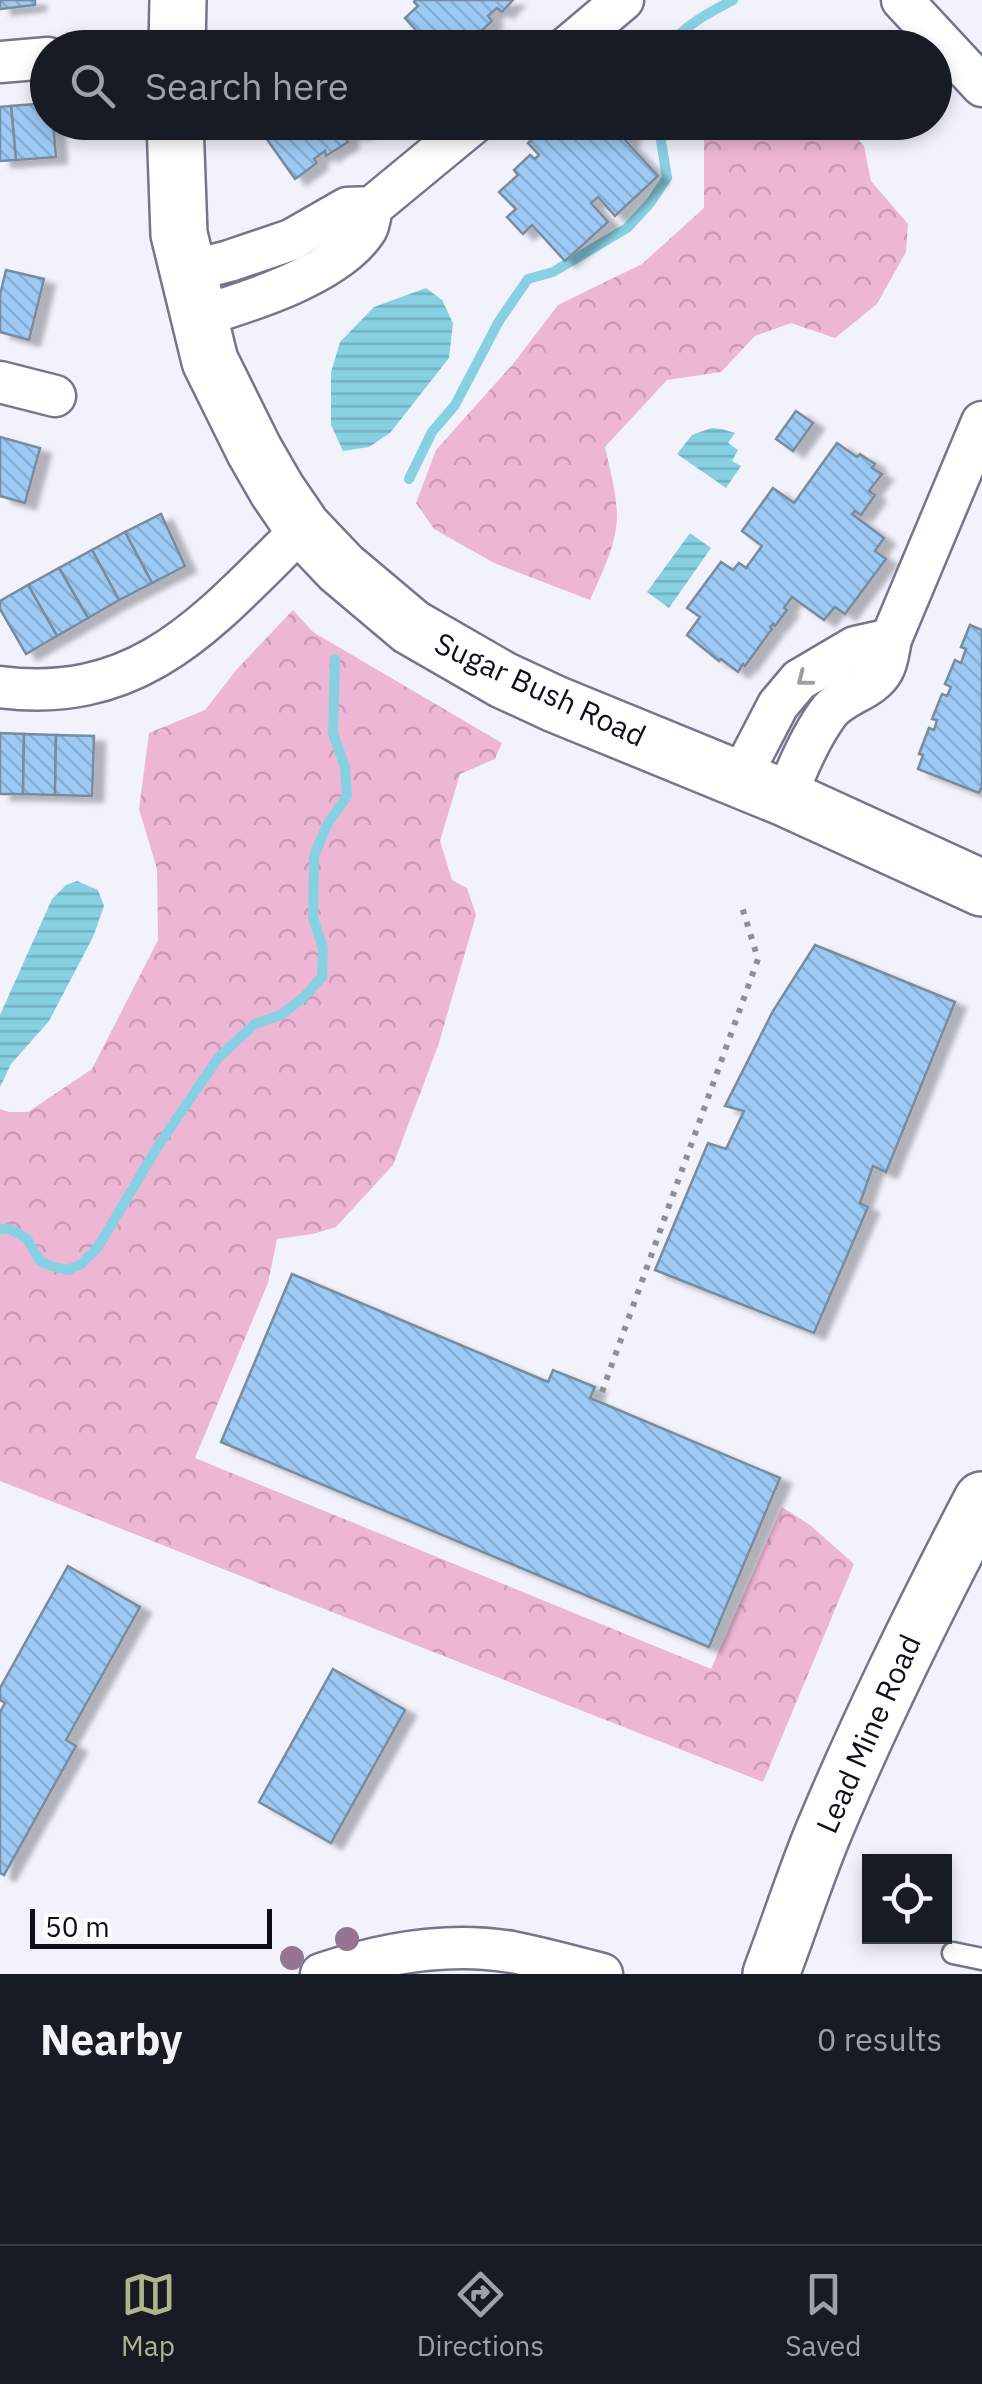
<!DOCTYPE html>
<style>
:root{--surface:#171b24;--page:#242831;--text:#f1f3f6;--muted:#9ea1a6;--line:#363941;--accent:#aeb48d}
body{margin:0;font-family:"IBM Plex Sans",sans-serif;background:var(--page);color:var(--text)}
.controls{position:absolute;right:30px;bottom:30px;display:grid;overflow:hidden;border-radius:0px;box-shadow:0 5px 15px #0003}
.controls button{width:90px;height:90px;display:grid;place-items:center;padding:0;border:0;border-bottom:2px solid var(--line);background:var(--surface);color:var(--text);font:50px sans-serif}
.scale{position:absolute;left:30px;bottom:25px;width:242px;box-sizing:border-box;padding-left:10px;border:5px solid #0e0f17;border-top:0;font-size:28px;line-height:35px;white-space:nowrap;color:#0e0f17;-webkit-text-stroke:8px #fff;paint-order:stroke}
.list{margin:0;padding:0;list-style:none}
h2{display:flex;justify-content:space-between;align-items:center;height:130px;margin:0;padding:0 40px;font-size:42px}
h2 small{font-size:32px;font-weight:400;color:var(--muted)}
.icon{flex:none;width:55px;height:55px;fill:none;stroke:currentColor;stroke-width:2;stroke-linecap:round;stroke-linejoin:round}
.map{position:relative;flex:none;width:982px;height:1974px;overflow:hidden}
.search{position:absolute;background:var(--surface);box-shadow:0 5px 15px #0003;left:30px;right:30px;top:30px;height:110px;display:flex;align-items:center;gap:25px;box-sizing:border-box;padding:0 35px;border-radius:55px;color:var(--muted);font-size:38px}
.sheet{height:270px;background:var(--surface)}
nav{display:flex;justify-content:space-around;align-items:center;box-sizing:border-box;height:140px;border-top:2px solid var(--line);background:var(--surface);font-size:28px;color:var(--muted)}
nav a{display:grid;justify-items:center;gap:5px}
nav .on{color:var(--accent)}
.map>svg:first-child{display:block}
</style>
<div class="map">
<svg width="982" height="1974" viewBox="0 0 982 1974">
<defs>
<pattern id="forest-crowns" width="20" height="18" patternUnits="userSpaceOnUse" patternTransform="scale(2.5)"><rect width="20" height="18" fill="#eeb6d5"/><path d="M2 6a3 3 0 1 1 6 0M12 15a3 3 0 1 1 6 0" fill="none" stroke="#cb9bb6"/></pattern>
<pattern id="water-rules" width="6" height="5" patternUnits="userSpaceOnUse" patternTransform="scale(2.5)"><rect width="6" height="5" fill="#86d0e2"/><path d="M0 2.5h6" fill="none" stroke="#72b1c1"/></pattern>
<pattern id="building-back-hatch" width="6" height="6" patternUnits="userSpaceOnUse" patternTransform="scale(2.5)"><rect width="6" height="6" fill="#9ccaf5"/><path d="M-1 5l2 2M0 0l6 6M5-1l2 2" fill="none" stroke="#85acd1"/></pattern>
<filter id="shadow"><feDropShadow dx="11" dy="6" stdDeviation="2.5" flood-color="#0004"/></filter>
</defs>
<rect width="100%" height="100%" fill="#f1f2fc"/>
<g fill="url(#forest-crowns)">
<path d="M704,123H844L864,146L871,181L908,224L906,252L877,304L835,338L791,323L755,336L721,372L667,380L605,447C610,470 617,494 617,518C616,546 601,575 590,600L494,563L434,529L416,503L436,450L513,364L558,305L642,264L704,208Z"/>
<polygon points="293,610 313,632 502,743 495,759 460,774 440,841 452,880 467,888 476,915 438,1046 393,1165 336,1227 313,1234 277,1239 268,1283 195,1458 711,1669 782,1507 810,1525 854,1564 763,1782 0,1481 0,1109 9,1112 28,1112 92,1069 158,940 157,869 139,809 149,733 205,710 237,669"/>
</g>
<g fill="url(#water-rules)">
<polygon points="426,288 442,300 453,323 449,358 390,433 369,447 343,451 331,425 331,372 340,342 374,307"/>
<polygon points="711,428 722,429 735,433 728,443 738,450 732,461 741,466 726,488 677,454 692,435"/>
<polygon points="690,533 711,548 669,608 647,592"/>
<polygon points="77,881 98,890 104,906 93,937 49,1021 11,1064 0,1087 0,1015 52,899 66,885"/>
</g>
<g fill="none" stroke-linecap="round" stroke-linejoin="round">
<g stroke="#86d0e2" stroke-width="10">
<path d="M667,48C685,25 708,13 733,0"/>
<polyline points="409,479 432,432 455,405 499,321 528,279 553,272 627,228 650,203 667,178 658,122"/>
<polyline points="0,1229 11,1229 27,1239 40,1261 51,1266 68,1270 81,1264 98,1247 158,1146 218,1058 255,1024 281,1015 305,996 322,977 323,948 313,918 314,856 327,825 347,796 345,767 333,733 335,659"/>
</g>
</g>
<g fill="url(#building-back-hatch)" stroke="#798b9d" stroke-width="2.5" filter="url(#shadow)">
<polygon points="0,0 35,0 35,5 0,9"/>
<polygon points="415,0 513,0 502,12 497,8 488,16 492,21 474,38 470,34 461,42 466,48 432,48 405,18 418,6 414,2"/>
<polygon points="48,103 48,122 53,122 56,157 16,160 11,106"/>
<polygon points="11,106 16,160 0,161 0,107"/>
<polygon points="268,122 375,122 357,134 357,129 345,137 348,142 326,156 325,151 314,159 317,163 295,179 259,128"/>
<polygon points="527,122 616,122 630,136 625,140 658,176 615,216 598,197 591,203 608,222 565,261 532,225 523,234 507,217 516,209 499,192 518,175 514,170 530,155 535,159 539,155 528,143 538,134"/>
<polygon points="6,270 44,279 29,340 0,332 0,295"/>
<polygon points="796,411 813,423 793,451 776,439"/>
<polygon points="0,437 40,448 25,503 0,496"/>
<polygon points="837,443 857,457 860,454 875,464 872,468 882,474 869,491 875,495 861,515 855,511 852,514 884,538 875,551 886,559 845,614 835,607 824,620 792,597 784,608 787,610 775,626 773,624 770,627 772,629 745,666 743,664 738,672 721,659 719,661 687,635 700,617 687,608 721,562 733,570 739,563 746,568 762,546 742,531 773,488 794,503"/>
<polygon points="161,514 185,566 152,583 125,532"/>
<polygon points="125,532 152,583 119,600 92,550"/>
<polygon points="92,550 119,600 88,618 59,568"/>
<polygon points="59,568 88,618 57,636 28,585"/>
<polygon points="28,585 57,636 26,654 0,609 0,601"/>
<polygon points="970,625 982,630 982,786 979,793 918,769 923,755 919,754 929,728 934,730 937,720 932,719 942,694 947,696 951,687 945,684 955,660 961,663 966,649 961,647"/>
<polygon points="0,733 24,734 23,794 0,794"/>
<polygon points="24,734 56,735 55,795 23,794"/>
<polygon points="56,735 94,736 92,796 55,795"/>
<polygon points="815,945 955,1002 886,1172 873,1166 860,1203 868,1207 814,1333 655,1270 708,1143 726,1149 744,1111 725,1106 773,1011"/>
<polygon points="292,1274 548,1382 553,1370 595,1387 590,1398 780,1478 709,1647 221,1442"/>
<polygon points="68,1566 140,1607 66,1740 76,1746 4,1875 0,1873 0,1712 5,1703 0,1700 0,1688"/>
<polygon points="333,1669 405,1710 331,1843 259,1802"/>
</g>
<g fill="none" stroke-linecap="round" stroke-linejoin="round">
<defs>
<polyline id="lane" points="953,1953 982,1959"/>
<g id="street">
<polyline points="902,0 982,86"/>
<polyline points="566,48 623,0"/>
<polyline points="0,62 48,58"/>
<polyline points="187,272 229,261 291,240 347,208 372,207 475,122"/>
<path d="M198,317C247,302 337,275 366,230C370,224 370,215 372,207"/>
<polyline points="0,382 55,396"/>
<path d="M0,687C143,705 210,619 303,528"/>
<polyline points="739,780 778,705 799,680 855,647 891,639"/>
<path d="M785,798C797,770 809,739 828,713C842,694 871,691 883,670C888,662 889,648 891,639L982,422"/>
<path d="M321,1974C382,1953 447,1941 512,1952C542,1958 572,1966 602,1974"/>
</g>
<g id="secondary">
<polyline points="177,48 178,0"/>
<polyline points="175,122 179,234 210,361 254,450 277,490 303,528 341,568 411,627 503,680 555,704 785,798 982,888"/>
<path d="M771,1974C788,1929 803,1883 821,1838C869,1722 924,1611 982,1500"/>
</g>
</defs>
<use href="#lane" stroke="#73768d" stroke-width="25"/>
<use href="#street" stroke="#73768d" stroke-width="45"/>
<use href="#secondary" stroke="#73768d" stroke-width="60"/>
<polyline stroke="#8d8e97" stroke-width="6" stroke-dasharray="5 8" stroke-linecap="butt" points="602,1392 758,959 742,907"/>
<use href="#lane" stroke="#fff" stroke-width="20"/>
<use href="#street" stroke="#fff" stroke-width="40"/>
<use href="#secondary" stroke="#fff" stroke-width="55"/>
</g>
<g fill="#977491">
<circle cx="347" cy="1939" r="12"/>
<circle cx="292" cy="1958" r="12"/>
</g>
<defs><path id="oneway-chevron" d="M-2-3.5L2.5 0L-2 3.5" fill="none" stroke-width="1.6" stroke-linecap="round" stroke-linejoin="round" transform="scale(2.5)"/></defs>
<use stroke="#9f9fa2" href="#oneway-chevron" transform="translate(804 679) rotate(142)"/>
<g text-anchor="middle" stroke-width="9" stroke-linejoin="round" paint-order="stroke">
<g font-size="30" fill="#0e0f17" stroke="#fff">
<text transform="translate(540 690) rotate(25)" y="10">Sugar Bush Road</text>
<text transform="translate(869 1734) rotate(-66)" y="10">Lead Mine Road</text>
</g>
</g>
</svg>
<div class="controls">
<button><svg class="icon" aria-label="locate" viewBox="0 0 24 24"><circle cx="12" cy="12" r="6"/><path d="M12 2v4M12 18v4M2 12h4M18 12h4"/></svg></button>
</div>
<div class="scale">50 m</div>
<div class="search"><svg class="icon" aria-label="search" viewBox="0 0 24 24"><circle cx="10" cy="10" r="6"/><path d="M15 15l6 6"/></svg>Search here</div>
</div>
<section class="sheet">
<h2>Nearby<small>0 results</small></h2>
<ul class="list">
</ul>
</section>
<nav>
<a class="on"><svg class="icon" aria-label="map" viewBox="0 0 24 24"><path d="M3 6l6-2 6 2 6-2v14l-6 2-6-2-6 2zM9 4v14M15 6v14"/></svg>Map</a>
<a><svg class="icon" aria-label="directions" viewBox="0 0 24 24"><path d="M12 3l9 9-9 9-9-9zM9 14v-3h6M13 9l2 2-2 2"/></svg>Directions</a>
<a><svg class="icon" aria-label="saved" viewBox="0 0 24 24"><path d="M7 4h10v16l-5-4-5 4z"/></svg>Saved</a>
</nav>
